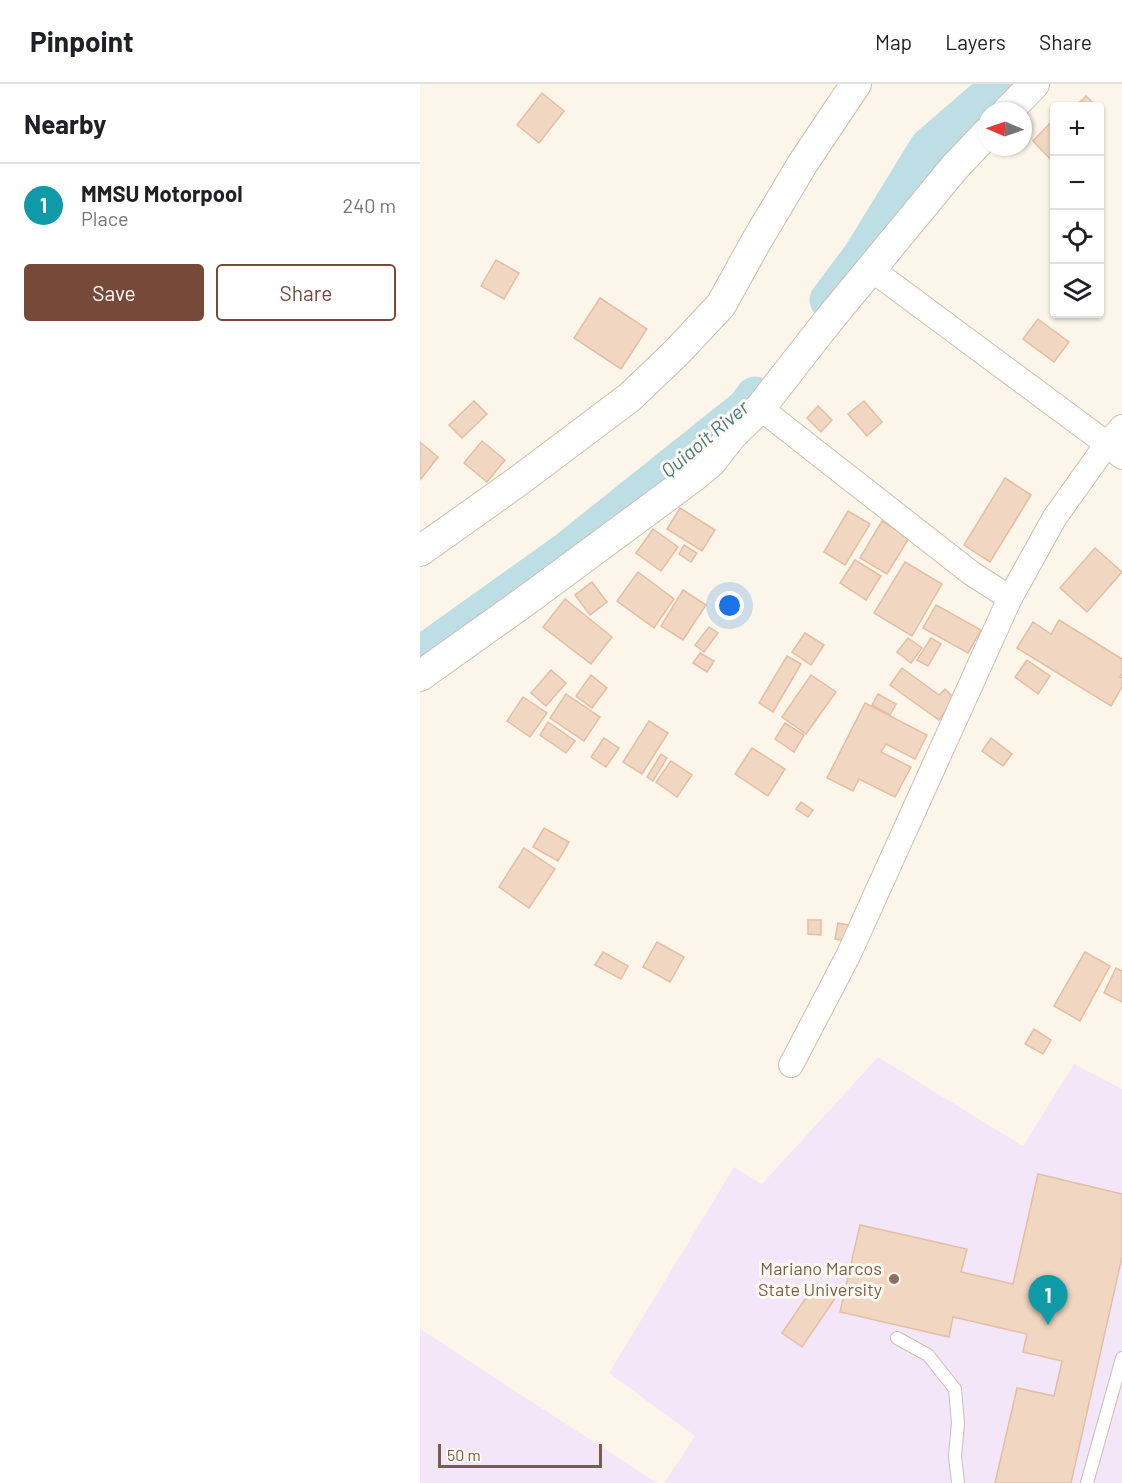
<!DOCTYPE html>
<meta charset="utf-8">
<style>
:root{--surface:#fff;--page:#f2f2f2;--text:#202124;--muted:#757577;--line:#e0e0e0;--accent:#774939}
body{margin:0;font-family:Barlow,sans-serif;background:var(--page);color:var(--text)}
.controls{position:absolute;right:18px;top:18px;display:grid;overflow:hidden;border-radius:6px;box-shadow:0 2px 4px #0004}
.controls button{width:54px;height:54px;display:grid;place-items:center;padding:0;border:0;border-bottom:2px solid var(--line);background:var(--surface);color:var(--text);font:30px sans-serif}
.compass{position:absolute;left:558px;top:18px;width:54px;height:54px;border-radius:50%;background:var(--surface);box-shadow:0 2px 4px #0004;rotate:272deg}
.scale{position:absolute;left:18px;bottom:15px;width:164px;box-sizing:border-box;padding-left:6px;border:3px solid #765e4d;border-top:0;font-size:16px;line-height:21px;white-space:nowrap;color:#765e4d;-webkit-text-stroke:4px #fefaf0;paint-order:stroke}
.you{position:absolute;left:310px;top:522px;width:21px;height:21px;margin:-15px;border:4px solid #fff;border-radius:50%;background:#1a73e8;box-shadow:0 0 0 9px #1a73e833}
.badge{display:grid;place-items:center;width:39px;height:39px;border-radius:50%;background:var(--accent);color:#fff;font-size:20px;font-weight:700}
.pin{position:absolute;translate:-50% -50px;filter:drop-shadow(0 2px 3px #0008)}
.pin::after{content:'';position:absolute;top:32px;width:21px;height:18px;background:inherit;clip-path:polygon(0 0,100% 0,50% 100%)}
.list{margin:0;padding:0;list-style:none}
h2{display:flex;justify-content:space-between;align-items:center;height:78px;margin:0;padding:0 24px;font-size:26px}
h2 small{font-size:20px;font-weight:400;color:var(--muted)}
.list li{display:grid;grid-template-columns:39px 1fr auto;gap:18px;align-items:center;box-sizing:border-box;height:84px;padding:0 24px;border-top:2px solid var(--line)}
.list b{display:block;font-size:22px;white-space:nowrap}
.list p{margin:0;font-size:20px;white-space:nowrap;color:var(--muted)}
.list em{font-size:20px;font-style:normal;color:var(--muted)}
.actions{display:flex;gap:12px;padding:18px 24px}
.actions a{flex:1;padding:14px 0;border:2px solid var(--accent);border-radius:6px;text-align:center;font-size:21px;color:var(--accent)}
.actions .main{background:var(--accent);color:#fff}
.icon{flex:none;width:33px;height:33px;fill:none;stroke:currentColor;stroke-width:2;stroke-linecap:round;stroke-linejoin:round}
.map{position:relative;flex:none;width:702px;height:1399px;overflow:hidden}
header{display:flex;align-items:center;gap:36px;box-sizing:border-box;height:84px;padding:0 30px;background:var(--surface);border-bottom:2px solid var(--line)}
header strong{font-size:28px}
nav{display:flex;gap:33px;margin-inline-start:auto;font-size:21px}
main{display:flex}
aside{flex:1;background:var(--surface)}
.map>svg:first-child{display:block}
</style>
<header>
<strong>Pinpoint</strong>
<nav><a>Map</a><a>Layers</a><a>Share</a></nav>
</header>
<main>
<aside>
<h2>Nearby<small></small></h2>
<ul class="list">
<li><span class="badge" style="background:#0f9aa8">1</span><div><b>MMSU Motorpool</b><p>Place</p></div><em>240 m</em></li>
</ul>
<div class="actions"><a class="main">Save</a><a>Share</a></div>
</aside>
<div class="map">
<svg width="702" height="1399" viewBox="0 0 702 1399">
<rect width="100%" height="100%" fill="#fcf6ea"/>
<g fill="#f3e6f9">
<polygon points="458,973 603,1062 654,980 702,1005 702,1399 244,1399 275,1352 189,1289 314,1083 342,1100"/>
<polygon points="0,1245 237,1399 0,1399"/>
</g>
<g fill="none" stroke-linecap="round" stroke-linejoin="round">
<g stroke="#bedee6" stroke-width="39">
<polyline points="409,216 442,172 509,63 582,0"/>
<polyline points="0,572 147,467 326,324 335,312"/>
</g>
</g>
<g fill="#f1d7c2" stroke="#e3bea3" stroke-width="1.5">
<polygon points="122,9 144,27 119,59 97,41"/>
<polygon points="666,12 676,22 656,22"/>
<polygon points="634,35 634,79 613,57"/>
<polygon points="76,176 99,189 84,215 61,202"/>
<polygon points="180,214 227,245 201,285 154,254"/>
<polygon points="618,235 649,258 634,278 603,255"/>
<polygon points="54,317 67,330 42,354 29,341"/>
<polygon points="444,317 462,338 447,352 428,330"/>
<polygon points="398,322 412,336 401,348 387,334"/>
<polygon points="62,357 85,376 67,398 44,379"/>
<polygon points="0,358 18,373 0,396"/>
<polygon points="585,394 611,411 570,478 544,461"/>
<polygon points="260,424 295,446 282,467 247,445"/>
<polygon points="428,427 450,440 425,481 404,468"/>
<polygon points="462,437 489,454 467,490 440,474"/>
<polygon points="233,445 258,463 241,487 216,469"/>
<polygon points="264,461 277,469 271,478 259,470"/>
<polygon points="675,464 702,488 667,528 640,504"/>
<polygon points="435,476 461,492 446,516 420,499"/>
<polygon points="485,478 522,500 492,552 454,529"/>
<polygon points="218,488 254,515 234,544 197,517"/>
<polygon points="172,498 187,518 170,531 155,511"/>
<polygon points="263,506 286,521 263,556 241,542"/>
<polygon points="145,515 192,553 171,580 123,543"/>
<polygon points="516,521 561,546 548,569 503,544"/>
<polygon points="639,536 702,575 702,589 700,593 702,594 702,603 691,622 597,564 613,538 631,550"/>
<polygon points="289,543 298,549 284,568 275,561"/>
<polygon points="385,549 404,561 391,581 372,568"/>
<polygon points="488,554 502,564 491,579 477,568"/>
<polygon points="511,554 521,560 508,582 497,576"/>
<polygon points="280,569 294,577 287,588 273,579"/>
<polygon points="367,572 381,580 353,628 339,619"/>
<polygon points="607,576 630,592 618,610 595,593"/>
<polygon points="482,584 519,611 525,605 536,616 526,626 519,636 470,601"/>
<polygon points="131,586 146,599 126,622 111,609"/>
<polygon points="171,591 187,604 172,624 156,612"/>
<polygon points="391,591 416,608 386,650 362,633"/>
<polygon points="146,610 180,633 164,657 130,634"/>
<polygon points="458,610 476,620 470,631 452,621"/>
<polygon points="103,613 127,629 110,653 87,637"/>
<polygon points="445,619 507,651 495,675 466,660 461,668 491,683 475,713 439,695 433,707 407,694"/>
<polygon points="229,637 248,649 222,690 203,678"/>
<polygon points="128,638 155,657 146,669 120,651"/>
<polygon points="365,639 384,651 374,668 355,655"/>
<polygon points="184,654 199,664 186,683 171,673"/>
<polygon points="571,654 592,670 583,682 562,667"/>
<polygon points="332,664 365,685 348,712 315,690"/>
<polygon points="241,670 247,674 233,697 227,693"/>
<polygon points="251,677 272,691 257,713 236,698"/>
<polygon points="381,718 393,726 388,733 376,725"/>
<polygon points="124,744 149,758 138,777 113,763"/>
<polygon points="104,764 135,785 109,824 79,803"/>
<polygon points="388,836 401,836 401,851 388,850"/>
<polygon points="418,839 433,842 430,858 415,855"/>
<polygon points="237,858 264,873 250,898 223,883"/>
<polygon points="183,868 208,882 201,895 175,881"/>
<polygon points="665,868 690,882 660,937 634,922"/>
<polygon points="696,884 702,887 702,918 684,909"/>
<polygon points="614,945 631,956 623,970 605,960"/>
<polygon points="618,1090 702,1110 702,1173 651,1399 575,1399 597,1304 634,1312 642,1277 603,1268 607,1250 533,1233 529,1253 420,1228 440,1141 547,1165 541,1188 593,1200"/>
<polygon points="396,1199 416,1213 382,1263 362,1249"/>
</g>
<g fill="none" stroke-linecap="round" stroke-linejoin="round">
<defs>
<g id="service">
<polyline points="477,1254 508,1271 535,1305 538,1339 535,1372 538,1399"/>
<polyline points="667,1399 702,1274"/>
</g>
<g id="minor">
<polyline points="451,185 687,360 702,373"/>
<polyline points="340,324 551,489 590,514 428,872 371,981"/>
<polyline points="590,514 635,433 687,360 702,343"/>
</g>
<g id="tertiary">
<polyline points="588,27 614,0"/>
<polyline points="0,467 97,398 210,313 257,268 301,221 337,156 383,79 436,0"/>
<polyline points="0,592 108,515 273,393 291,378 312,351 340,324 408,237 534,84 567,49"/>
</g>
</defs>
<use href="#service" stroke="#cebeaf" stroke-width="14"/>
<use href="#minor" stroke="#cebeaf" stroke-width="26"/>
<use href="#tertiary" stroke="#cebeaf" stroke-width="32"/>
<use href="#service" stroke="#fff" stroke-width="12"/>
<use href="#minor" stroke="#fff" stroke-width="24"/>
<use href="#tertiary" stroke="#fff" stroke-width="30"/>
</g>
<circle fill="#8d6e63" stroke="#fefaf0" stroke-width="2" cx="474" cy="1195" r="6"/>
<g text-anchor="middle" stroke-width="6" stroke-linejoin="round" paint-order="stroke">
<g font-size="18" fill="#785e54" stroke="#fefaf0" text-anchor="end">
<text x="462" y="1191">Mariano Marcos<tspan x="462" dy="21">State University</tspan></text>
</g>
<g font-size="20" font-style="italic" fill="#477a89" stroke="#fefaf0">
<text transform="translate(285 355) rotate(-40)" y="7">Quiaoit River</text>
</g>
</g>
</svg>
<div class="controls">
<button>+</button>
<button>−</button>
<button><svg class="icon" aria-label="locate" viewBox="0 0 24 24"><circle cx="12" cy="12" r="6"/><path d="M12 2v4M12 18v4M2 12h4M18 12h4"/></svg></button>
<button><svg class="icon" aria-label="layers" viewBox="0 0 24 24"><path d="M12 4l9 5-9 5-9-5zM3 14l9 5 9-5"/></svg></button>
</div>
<svg class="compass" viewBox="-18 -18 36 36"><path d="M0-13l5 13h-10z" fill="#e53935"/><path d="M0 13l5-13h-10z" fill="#757577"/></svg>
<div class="scale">50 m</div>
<div class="you"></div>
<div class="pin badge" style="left:628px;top:1241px;background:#0f9aa8">1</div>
</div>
</main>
